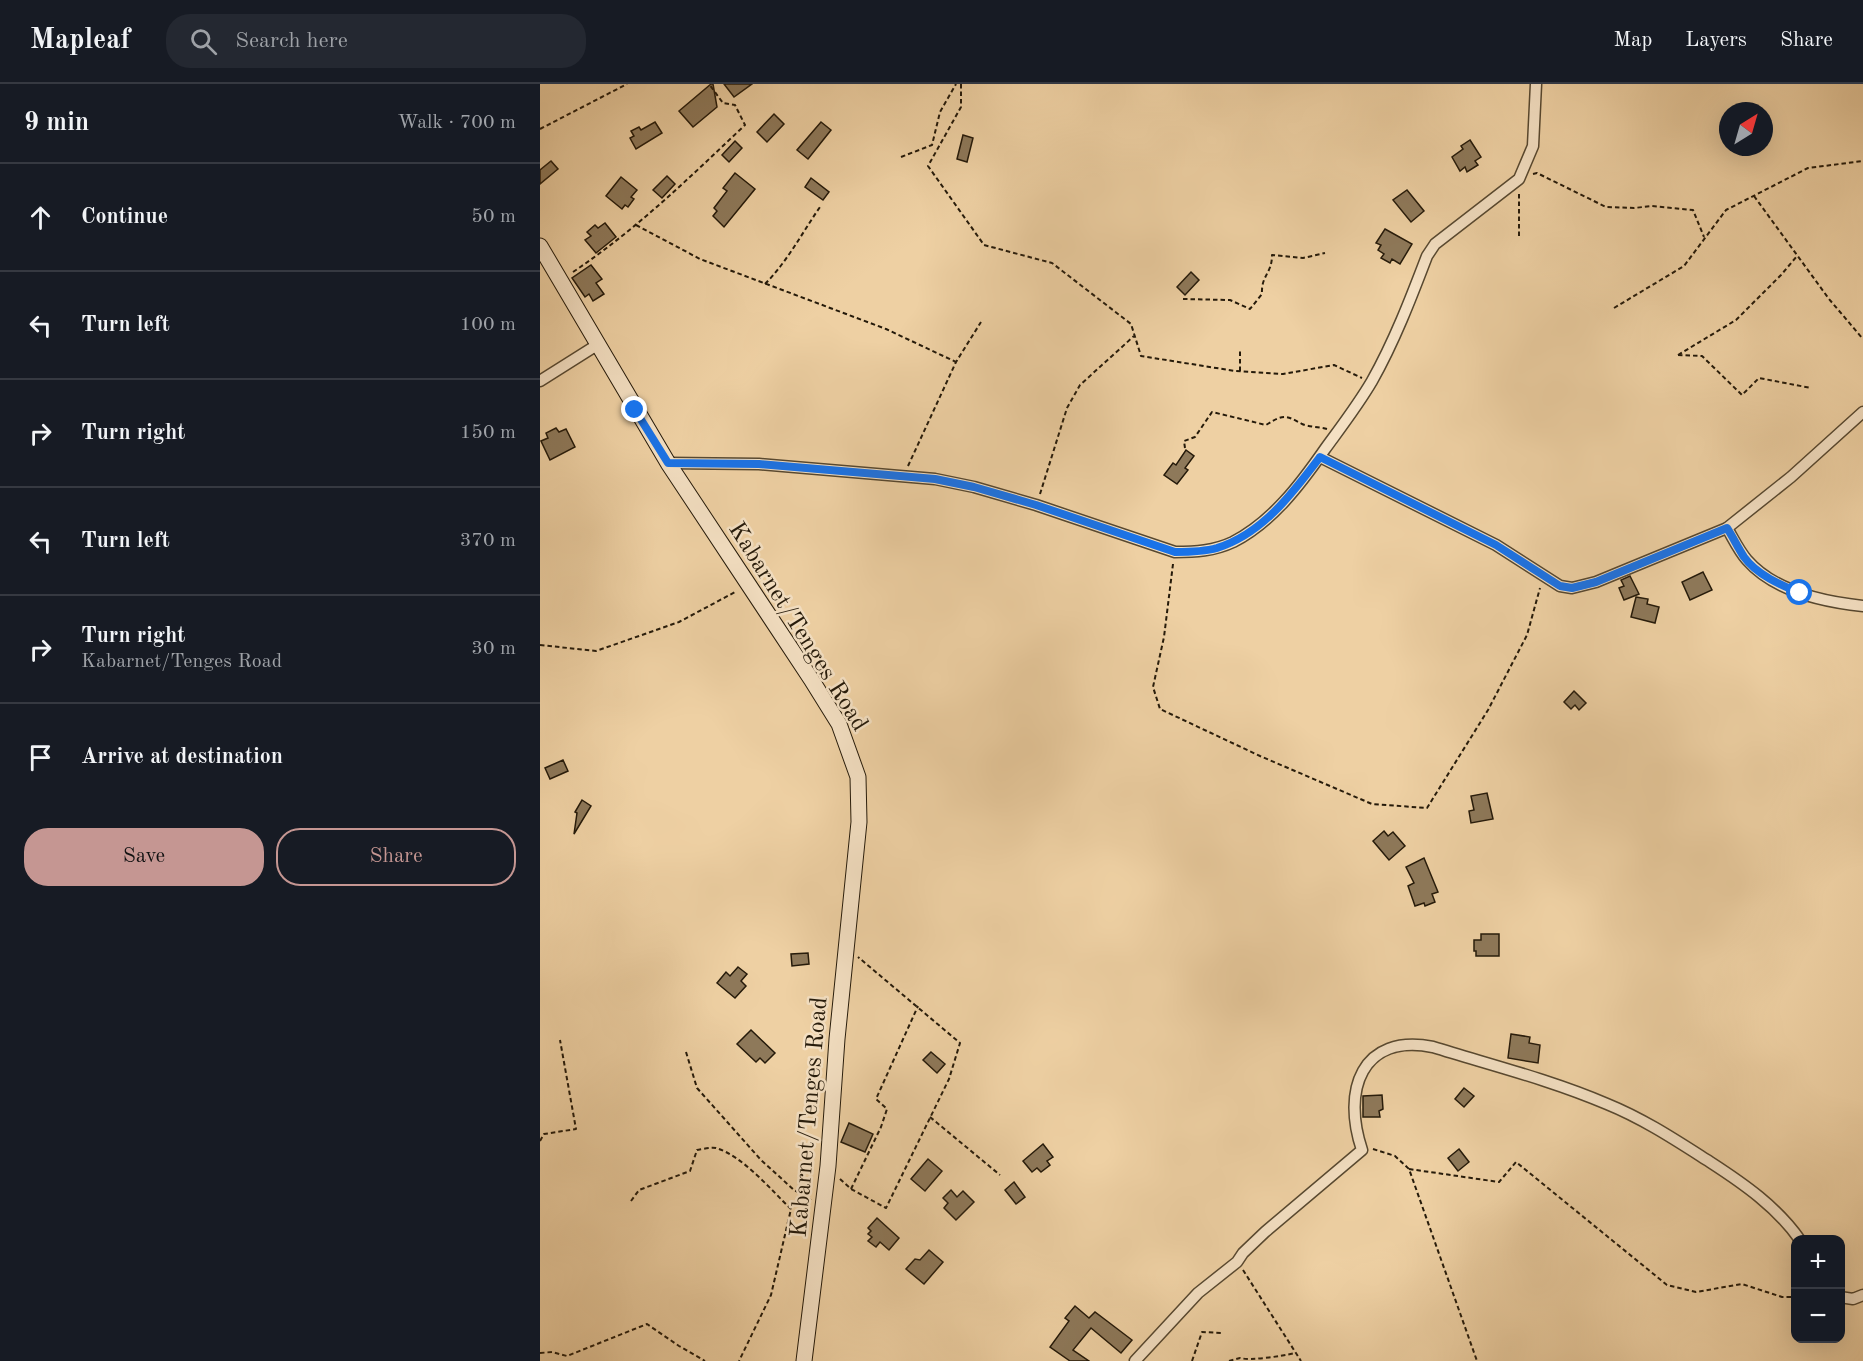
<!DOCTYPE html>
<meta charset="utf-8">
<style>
:root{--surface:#171b24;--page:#242831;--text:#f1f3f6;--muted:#9ea1a6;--line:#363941;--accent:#c59692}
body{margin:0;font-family:"Old Standard TT",serif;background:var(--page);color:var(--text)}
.controls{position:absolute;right:18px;bottom:18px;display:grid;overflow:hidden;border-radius:12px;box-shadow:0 6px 24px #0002}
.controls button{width:54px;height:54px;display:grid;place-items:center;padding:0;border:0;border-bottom:2px solid var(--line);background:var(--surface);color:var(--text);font:30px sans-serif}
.compass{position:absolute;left:1179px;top:18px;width:54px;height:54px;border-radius:50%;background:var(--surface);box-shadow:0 6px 24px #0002;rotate:37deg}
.stop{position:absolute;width:18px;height:18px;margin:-14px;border:4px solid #1a73e8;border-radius:50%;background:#fff}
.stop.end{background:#1a73e8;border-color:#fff;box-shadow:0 2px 6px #0008}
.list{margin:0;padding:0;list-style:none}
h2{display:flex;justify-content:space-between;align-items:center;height:78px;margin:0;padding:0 24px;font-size:26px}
h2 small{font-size:20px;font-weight:400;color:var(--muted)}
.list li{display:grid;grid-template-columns:39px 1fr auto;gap:18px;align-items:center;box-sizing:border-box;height:108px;padding:0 24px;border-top:2px solid var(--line)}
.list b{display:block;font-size:22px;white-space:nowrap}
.list p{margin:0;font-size:20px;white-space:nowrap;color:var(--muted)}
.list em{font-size:20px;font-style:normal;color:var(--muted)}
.actions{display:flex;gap:12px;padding:18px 24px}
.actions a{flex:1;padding:14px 0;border:2px solid var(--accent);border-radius:24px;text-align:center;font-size:21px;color:var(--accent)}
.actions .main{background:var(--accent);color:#111}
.icon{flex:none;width:33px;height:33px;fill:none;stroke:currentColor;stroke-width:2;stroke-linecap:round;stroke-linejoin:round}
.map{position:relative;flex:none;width:1323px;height:1277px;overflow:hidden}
header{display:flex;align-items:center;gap:36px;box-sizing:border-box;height:84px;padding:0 30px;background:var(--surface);border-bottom:2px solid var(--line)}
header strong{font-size:28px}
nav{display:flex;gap:33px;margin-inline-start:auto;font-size:21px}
.search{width:420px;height:54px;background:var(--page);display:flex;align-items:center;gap:15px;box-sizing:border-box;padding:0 21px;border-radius:24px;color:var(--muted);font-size:22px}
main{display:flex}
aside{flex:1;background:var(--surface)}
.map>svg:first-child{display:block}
</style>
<header>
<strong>Mapleaf</strong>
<div class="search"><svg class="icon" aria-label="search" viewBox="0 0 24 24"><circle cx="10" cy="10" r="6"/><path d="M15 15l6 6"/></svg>Search here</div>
<nav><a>Map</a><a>Layers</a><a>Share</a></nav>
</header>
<main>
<aside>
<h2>9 min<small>Walk · 700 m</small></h2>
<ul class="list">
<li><svg class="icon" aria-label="ahead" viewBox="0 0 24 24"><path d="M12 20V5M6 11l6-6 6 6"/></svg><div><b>Continue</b></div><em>50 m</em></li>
<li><svg class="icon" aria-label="left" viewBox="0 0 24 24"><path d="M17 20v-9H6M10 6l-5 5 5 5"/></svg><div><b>Turn left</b></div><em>100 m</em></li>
<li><svg class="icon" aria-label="right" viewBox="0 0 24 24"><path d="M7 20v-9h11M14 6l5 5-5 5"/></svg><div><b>Turn right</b></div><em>150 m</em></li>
<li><svg class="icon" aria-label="left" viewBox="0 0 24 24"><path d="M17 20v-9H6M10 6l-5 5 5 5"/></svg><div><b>Turn left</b></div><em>370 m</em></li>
<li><svg class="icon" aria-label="right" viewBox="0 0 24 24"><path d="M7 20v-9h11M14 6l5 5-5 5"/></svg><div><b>Turn right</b><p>Kabarnet/Tenges Road</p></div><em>30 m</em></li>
<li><svg class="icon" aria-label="arrive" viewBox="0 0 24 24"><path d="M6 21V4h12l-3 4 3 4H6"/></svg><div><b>Arrive at destination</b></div></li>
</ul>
<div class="actions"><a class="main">Save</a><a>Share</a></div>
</aside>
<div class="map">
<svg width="1323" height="1277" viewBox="0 0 1323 1277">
<rect width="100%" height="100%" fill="#eed0a3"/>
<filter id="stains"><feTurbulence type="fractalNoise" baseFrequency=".00333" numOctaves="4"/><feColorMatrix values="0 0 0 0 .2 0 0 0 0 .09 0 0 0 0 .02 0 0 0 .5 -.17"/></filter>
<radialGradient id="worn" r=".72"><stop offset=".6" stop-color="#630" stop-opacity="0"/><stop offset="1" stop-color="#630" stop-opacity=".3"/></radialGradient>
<g fill="#8e795a" stroke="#251a0a" stroke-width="1.5">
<polygon points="171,0 173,0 177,23 153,43 139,27"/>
<polygon points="184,0 212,0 194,13"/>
<polygon points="234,30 244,40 227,58 217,48"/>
<polygon points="115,38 122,49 96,65 90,54 94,52 91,47 99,43 101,46"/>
<polygon points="281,38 291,46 268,75 257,66"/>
<polygon points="423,51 433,54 427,78 417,75"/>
<polygon points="930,56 941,73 935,77 938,81 927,88 925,83 920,87 912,73 923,65 921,62"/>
<polygon points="195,57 202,64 189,78 182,71"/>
<polygon points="11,77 18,85 0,100 0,86"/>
<polygon points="195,89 215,105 184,143 173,132 177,127 174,124 187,107 183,104"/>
<polygon points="127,92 135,100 122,114 113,106"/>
<polygon points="81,93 97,106 91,113 94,115 88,123 85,121 82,125 66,112"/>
<polygon points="271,94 289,108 283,116 265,103"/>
<polygon points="867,106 884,127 871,138 853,116"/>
<polygon points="65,139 76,153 56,169 45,156 51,152 47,148 55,141 58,144"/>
<polygon points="845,145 872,160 860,180 852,175 850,179 841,174 844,170 838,166 841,161 836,159"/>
<polygon points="51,181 62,195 56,199 64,210 53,217 49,210 45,213 32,194"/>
<polygon points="651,188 659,196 645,211 637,203"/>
<polygon points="16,344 19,348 26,345 35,363 10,376 1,357 8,354 6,349"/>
<polygon points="646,366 654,372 645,384 648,386 637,400 624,391 633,379 636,381"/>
<polygon points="1163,488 1172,506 1150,516 1142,498"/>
<polygon points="1090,492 1099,510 1084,516 1079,504 1084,502 1081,496"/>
<polygon points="1096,513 1108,515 1107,520 1119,523 1115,539 1091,533"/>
<polygon points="1034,607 1046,619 1039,626 1035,621 1031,625 1024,618"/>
<polygon points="23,676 28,687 10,695 5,684"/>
<polygon points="947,709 953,735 931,739 929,727 934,726 931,712"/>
<polygon points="42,716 51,722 34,750 37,729 35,728"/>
<polygon points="844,747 848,752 853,748 865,762 849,776 833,757"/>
<polygon points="884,774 898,808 892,810 895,818 885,822 884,819 875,822 868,802 874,799 866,783"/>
<polygon points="941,850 959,850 959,872 936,872 936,867 934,867 934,856 941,856"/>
<polygon points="268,869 269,880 252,882 251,870"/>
<polygon points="198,883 207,890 201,897 206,902 195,914 177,899 186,888 190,892"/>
<polygon points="211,946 235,969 225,979 220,974 216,978 197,960"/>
<polygon points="971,950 990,953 989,959 1000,961 998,979 968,974"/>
<polygon points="391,968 405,980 397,989 383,976"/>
<polygon points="924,1004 934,1012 924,1023 915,1015"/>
<polygon points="842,1011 843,1025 839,1027 840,1033 823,1033 823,1012"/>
<polygon points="309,1039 333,1050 325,1068 301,1058"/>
<polygon points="503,1060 513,1073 507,1077 510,1081 501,1088 497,1084 492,1088 483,1077"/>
<polygon points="919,1065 929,1078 918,1087 908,1074"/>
<polygon points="388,1075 402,1087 385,1107 371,1095"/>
<polygon points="474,1098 485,1113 476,1120 465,1106"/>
<polygon points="411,1106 417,1113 423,1107 434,1118 416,1136 404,1124 408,1119 403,1114"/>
<polygon points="337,1134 359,1154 349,1166 340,1158 336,1163 328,1157 332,1153 328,1150 331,1147 328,1144"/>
<polygon points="389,1166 403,1178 384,1200 366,1185 375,1175 380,1176"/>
<polygon points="535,1222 549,1234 555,1228 592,1256 581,1269 551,1244 533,1266 549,1277 530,1277 510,1263 529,1237 525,1234"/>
</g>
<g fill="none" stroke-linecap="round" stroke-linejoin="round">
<defs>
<g id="street">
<polyline points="0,297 57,261"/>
<polyline points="780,373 956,461 1020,502 1032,504 1056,498 1187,444 1251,393 1323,328"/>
<path d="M128,379L219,380L395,395L434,403L496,421L635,468C655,468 674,467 693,458C732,438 760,401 785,365C801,343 818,321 832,297C854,258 871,214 887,172L895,160L979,95L993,62L996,0"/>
<path d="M1187,444C1193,454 1199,467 1207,476C1234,507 1284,518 1323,522"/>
<polyline points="1300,1213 1313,1215 1323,1211"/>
<path d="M595,1277L658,1209L697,1178L703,1169L725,1148L822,1066C802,1007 821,949 893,963C951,981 1011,996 1067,1020C1104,1035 1137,1057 1170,1078C1204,1100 1237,1123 1260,1156"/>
</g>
<polyline id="secondary" points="0,162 128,379 271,595 299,640 318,693 319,738 297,955 288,1082 264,1277"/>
</defs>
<use href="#street" stroke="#574830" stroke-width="13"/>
<use href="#secondary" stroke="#251a0a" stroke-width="17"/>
<g stroke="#251a0a" stroke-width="2" stroke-dasharray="4.5 3" stroke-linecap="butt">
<polyline points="421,0 421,23 388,82 444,161 512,179 591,240 601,272 695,287 743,290 794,281 822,294"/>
<polyline points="0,45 87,0"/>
<polyline points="361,73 392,61 400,28 416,0"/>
<polyline points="993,90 997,89 1066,123 1094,124 1112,122 1153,126 1164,153"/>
<polyline points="1214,112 1289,215 1323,255"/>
<polyline points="96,141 160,175 346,245 416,278"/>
<polyline points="979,152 979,110"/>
<path d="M33,188C97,145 149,94 205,41L195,21L183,19L169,0"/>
<path d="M225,200C247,178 262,149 280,123"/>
<path d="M643,215L690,216L710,225L722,210C721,191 732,190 732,171L763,174L785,169"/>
<polyline points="1074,224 1144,182 1186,126 1268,84 1323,77"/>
<polyline points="1138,271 1162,272 1202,311 1219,294 1271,304"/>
<polyline points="1138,271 1196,236 1241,191 1257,172"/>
<polyline points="700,287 700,267"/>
<path d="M645,364L644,357L655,353L672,328L726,341C743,330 746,331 762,340C769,343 780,343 787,345"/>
<polyline points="368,382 416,278 441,238"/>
<polyline points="500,410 527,324 540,301 594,252"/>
<polyline points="633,480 624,553 613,603 620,625 720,672 832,720 887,724 948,626 987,551 1000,504"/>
<polyline points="0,561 56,567 139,538 197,507"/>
<polyline points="146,968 157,1004 221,1076 254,1106 271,1116"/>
<polyline points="390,1033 460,1091"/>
<polyline points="0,1057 4,1050 36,1045 20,956"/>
<polyline points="833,1065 855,1072 869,1085 937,1277"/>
<polyline points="869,1085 959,1098 976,1078 1127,1201 1156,1208 1202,1200 1242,1213 1256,1213"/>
<polyline points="300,1095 311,1105 346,1124 409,995 420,959 318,873"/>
<polyline points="311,1105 341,1043 347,1025 336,1015 378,922"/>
<path d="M91,1117L99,1106L150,1087L157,1066C163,1065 171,1063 176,1064C203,1072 231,1106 251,1125L231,1211L199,1277"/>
<polyline points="703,1186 761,1277"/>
<polyline points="0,1269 12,1268 27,1272 107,1240 139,1262 165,1277"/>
<polyline points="652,1277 662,1248 682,1249"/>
<path d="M689,1277L700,1274C711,1277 742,1272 755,1269"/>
</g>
<use href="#street" stroke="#f4e0c3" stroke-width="10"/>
<use href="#secondary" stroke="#f4e0c3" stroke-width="15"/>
</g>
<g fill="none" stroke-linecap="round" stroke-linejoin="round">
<path stroke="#1a73e8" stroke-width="8" d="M95,326L128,379L219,380L395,395L434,403L496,421L635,468C649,468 663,468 677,464C722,450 752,410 780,373L956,461L1020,502L1032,504L1056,498L1187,444C1193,453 1198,464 1204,473C1217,491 1241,501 1260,509"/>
</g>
<g text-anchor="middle" stroke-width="5" stroke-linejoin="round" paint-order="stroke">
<g font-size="24" fill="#251a0a" stroke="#f4e0c3">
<text transform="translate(259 542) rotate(58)" y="8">Kabarnet/Tenges Road</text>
<text transform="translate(268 1033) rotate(-85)" y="8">Kabarnet/Tenges Road</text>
</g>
</g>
<rect width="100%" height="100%" filter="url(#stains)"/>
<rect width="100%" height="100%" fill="url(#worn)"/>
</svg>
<div class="controls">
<button>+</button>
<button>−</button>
</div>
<svg class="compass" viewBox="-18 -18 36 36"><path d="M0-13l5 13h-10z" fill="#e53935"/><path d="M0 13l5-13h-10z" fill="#9ea1a6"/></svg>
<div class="stop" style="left:1260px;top:509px"></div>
<div class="stop end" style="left:95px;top:326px"></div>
</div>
</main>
